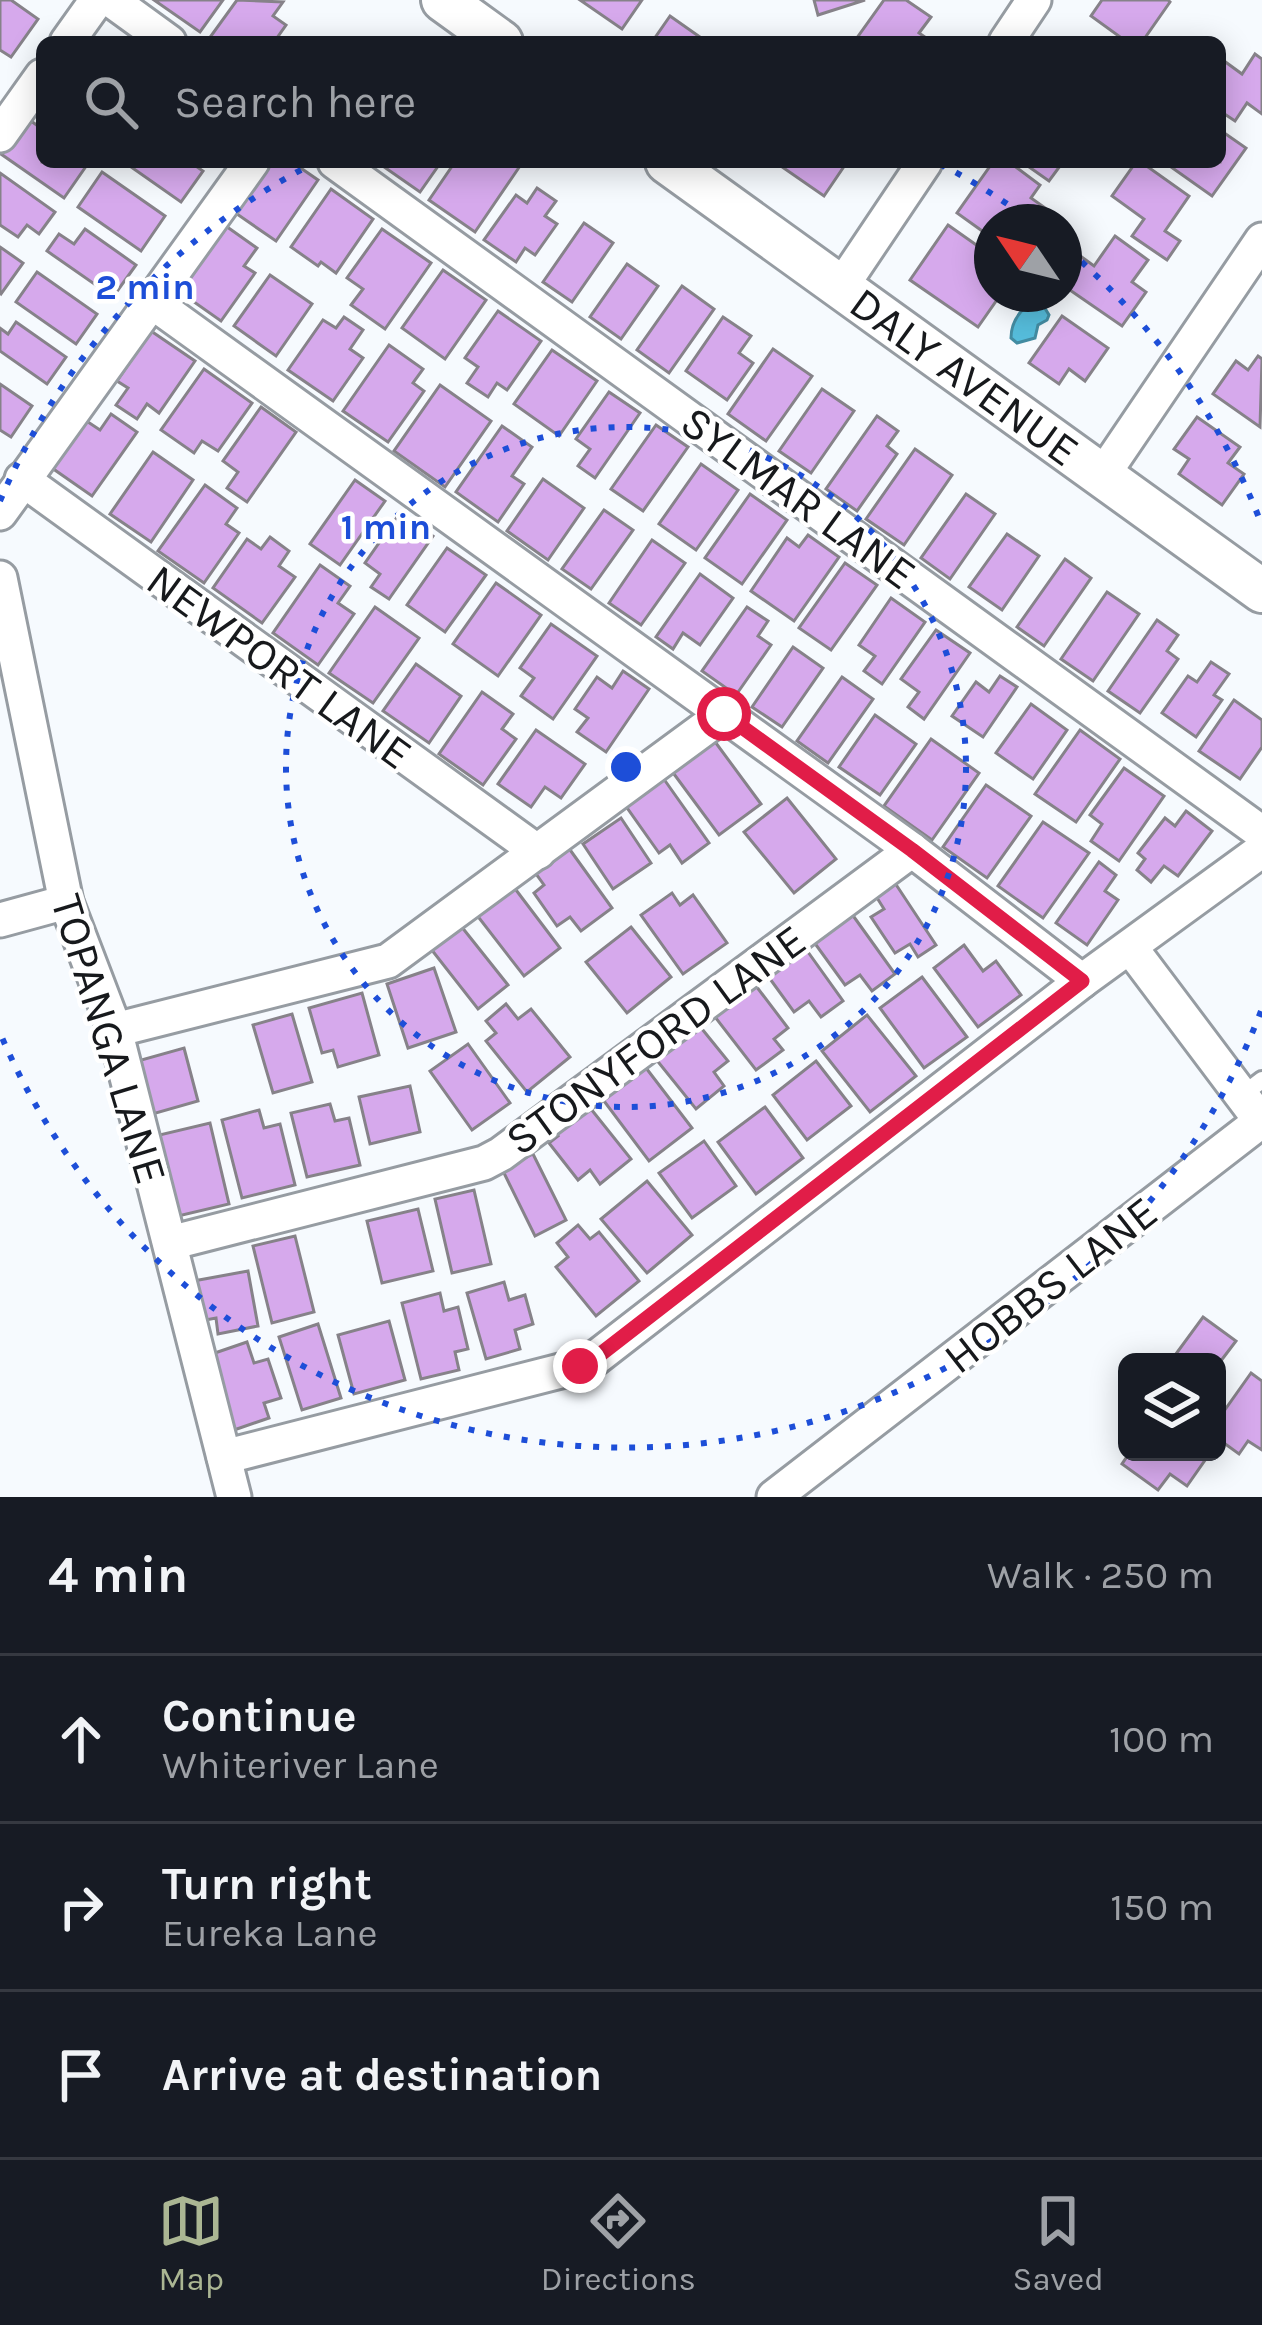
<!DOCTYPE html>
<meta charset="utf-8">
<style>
:root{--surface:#171b24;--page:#20242c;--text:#f1f3f6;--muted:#9ea1a6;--line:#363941;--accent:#abb693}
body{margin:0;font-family:Karla,sans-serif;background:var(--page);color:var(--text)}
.controls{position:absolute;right:36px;bottom:36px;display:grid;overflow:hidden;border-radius:18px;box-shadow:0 6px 30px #0003}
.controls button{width:108px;height:108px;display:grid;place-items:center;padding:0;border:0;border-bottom:3px solid var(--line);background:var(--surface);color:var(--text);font:60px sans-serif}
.compass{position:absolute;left:974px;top:204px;width:108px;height:108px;border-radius:50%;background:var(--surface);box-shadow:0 6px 30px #0003;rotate:305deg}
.stop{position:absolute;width:36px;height:36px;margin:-27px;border:9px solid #e11d48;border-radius:50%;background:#fff}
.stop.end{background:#e11d48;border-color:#fff;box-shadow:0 3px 12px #0008}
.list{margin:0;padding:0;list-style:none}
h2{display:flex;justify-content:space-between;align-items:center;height:156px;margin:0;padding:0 48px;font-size:51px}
h2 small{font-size:39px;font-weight:400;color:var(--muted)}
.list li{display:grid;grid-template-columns:78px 1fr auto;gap:36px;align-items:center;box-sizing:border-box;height:168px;padding:0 48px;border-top:3px solid var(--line)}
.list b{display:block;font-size:45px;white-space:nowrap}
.list p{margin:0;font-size:39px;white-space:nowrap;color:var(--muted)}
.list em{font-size:39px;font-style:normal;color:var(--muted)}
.icon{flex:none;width:66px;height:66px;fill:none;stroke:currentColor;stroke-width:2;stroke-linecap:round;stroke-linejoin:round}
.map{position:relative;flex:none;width:1262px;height:1497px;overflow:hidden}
.search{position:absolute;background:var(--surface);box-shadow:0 6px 30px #0003;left:36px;right:36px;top:36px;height:132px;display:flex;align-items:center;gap:30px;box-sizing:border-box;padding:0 42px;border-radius:18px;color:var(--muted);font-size:45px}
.sheet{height:660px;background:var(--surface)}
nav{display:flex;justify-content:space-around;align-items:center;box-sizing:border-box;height:168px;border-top:3px solid var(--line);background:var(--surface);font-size:33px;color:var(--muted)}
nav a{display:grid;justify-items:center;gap:6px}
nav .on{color:var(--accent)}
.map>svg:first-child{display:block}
</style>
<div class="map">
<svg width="1262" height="1497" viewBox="0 0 1262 1497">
<rect width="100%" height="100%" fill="#f6fafe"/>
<path fill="#56bddc" stroke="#438ca2" stroke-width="3" d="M1033,301L1043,305L1049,315L1047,320L1038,325L1035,338L1017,343L1011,338C1011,322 1020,310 1033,301Z"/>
<g fill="#d6a9ec" stroke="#868289" stroke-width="3">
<polygon points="0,0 11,0 38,19 11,57 0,50"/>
<polygon points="154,0 223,0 200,32"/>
<polygon points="237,0 283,2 273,16 286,25 274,42 208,40"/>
<polygon points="580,0 642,0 622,29"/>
<polygon points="814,0 865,0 818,15"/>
<polygon points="884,0 906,0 931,17 919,33 932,42 854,42"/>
<polygon points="1102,0 1168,0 1170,2 1142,42 1127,42 1091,16"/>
<polygon points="670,16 707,42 652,42"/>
<polygon points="1255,54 1262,59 1262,114 1247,103 1235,121 1220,111 1220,58 1242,74"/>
<polygon points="27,118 42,129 42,162 89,162 64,198 1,154"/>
<polygon points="1220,130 1246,148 1212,196 1164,162 1220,162"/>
<polygon points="124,162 190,162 203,171 181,202"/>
<polygon points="270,162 292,162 318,180 276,241 234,212"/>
<polygon points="377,162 441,162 420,192"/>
<polygon points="455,162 514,162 520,166 475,232 429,200"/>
<polygon points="775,162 847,162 824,196"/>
<polygon points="993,162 1009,162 1040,185 1031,198 1048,210 1039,222 992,222 992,238 957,213"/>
<polygon points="1022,162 1063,162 1049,181"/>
<polygon points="1136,162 1141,162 1189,196 1165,231 1180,241 1167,260 1132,236 1144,219 1112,196"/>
<polygon points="102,172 165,216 141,251 78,207"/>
<polygon points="0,173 55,212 39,234 27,225 18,237 0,225"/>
<polygon points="537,188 556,201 545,216 557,224 535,255 525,248 516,262 484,240 516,195 527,203"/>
<polygon points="331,189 373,219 336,273 321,262 318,266 291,247"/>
<polygon points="584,223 613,243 572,302 543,282"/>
<polygon points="223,224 257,248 244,266 255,273 221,321 177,290"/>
<polygon points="948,225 992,256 992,272 988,279 992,282 992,294 1001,294 978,327 910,280"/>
<polygon points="85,229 136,265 113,297 47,251 59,234 74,244"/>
<polygon points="382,229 431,263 385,329 351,305 363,289 347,278"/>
<polygon points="1115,236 1148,260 1132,282 1146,292 1122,326 1064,286 1064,276 1079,255 1094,266"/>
<polygon points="0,247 23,263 1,294 0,293"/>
<polygon points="627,264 658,286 621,339 590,317"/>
<polygon points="443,270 486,300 445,359 402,328"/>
<polygon points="37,272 97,314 76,344 16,302"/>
<polygon points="270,275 312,304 276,356 234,326"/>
<polygon points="682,286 714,309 669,373 637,350"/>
<polygon points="498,311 541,341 507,390 497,383 488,397 467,383 478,367 465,358"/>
<polygon points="1062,316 1108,348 1085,381 1069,369 1059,384 1029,363"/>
<polygon points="344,317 363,330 350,349 363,358 333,401 288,370 323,320 336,328"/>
<polygon points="723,317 751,336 739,353 753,363 727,400 686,371"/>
<polygon points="16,322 66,357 47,384 0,351 0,328 8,334"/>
<polygon points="151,331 195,361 159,413 147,404 137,419 116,405 128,388 117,381"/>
<polygon points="389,345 423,369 413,383 424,391 388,442 343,411"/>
<polygon points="773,349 812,376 766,441 728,414"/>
<polygon points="552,350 597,381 559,436 514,404"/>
<polygon points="1258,356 1262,359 1260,427 1213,394 1236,361 1248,370"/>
<polygon points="204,369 252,403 218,451 202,441 194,453 161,430"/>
<polygon points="0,384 32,406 11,437 0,430"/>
<polygon points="440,385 491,421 445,487 394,451"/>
<polygon points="822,389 854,411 811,473 779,451"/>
<polygon points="609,392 640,413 595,478 578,466 590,449 576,439"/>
<polygon points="261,407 296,432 247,502 227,488 238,472 223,461"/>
<polygon points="111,414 137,432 92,496 52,468 85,420 100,430"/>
<polygon points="877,416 898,431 887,446 897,454 857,511 826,489"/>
<polygon points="1197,417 1240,447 1228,463 1244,474 1222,505 1179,474 1189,459 1174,449"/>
<polygon points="656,425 688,447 643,511 611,489"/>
<polygon points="502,426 532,447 512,476 524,484 498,522 456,492"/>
<polygon points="915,449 952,475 904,545 866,519"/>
<polygon points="153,452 193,480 151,542 110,514"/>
<polygon points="701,464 738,490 696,550 659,524"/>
<polygon points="543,479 584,508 548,560 507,531"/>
<polygon points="355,480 385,501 340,565 310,544"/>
<polygon points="205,485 237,508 226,524 239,533 204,583 158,551"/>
<polygon points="750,494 787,520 742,584 705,558"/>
<polygon points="966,494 995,514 950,579 921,558"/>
<polygon points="604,510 633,530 591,589 562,569"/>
<polygon points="400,513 433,536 389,599 371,587 380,574 365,563"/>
<polygon points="1007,534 1039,556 1002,610 969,587"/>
<polygon points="808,535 839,557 794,621 751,591 787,538 799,547"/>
<polygon points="270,537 289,551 279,566 295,577 262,623 213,588 247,539 261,549"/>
<polygon points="652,540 685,563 641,625 609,603"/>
<polygon points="447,548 486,575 445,632 407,605"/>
<polygon points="1065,559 1091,578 1044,646 1017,627"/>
<polygon points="845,563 877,585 831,650 799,628"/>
<polygon points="320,565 350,586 338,603 354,614 318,665 273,633"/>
<polygon points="700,574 733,598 700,645 683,633 673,649 656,637"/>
<polygon points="496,583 541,615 498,676 453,644"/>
<polygon points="1107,592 1139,614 1093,681 1061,659"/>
<polygon points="891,598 925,622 882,684 864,671 875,656 859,645"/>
<polygon points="375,607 419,638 373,703 329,673"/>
<polygon points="747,607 768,621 758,636 771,645 736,695 702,671"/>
<polygon points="1157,620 1178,635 1167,651 1178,659 1140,713 1108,691"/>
<polygon points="551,624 597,656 553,719 521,696 534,678 520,668"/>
<polygon points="936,630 970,653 924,719 908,707 919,692 901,679"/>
<polygon points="793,647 823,668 782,727 752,707"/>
<polygon points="1211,662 1229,674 1214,695 1222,700 1196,737 1162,713 1188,676 1197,682"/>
<polygon points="416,664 461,696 429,743 383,711"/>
<polygon points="623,671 649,689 606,752 577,732 588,718 575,709 597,677 612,688"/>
<polygon points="1000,676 1017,687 983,737 952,716 976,682 989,692"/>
<polygon points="842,677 873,699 828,763 797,741"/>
<polygon points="482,692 513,714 502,729 516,739 483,785 439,754"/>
<polygon points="1234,700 1262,720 1262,747 1240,779 1199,751"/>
<polygon points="1031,704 1067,730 1033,779 996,753"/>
<polygon points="875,715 916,744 880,795 839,767"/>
<polygon points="536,730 585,764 561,798 545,787 531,807 498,784"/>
<polygon points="1080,730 1120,759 1076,822 1035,794"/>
<polygon points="713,739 761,804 719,835 671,770"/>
<polygon points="931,739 979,773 932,840 884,806"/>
<polygon points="1124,768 1164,796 1119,861 1091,841 1102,824 1090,815"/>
<polygon points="661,775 709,843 682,863 670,845 659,853 623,802"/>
<polygon points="986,785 1031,816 987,878 943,847"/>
<polygon points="787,798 836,859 794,893 744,832"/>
<polygon points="1186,811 1212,831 1178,876 1164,866 1151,882 1137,870 1145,859 1138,853 1165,818 1175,826"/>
<polygon points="621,818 651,863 613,889 583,844"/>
<polygon points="1043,822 1089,853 1043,918 998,886"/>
<polygon points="568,847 612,908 581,931 570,917 557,926 534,893 544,885 534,871"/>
<polygon points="1099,862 1116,875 1105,891 1118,900 1087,945 1056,923"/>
<polygon points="893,880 936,945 918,957 910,944 895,953 871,917 884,909 874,893"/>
<polygon points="513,886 560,948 524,976 476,914"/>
<polygon points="672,893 680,905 693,895 727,943 683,974 641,915"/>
<polygon points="849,910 895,974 872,991 860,975 845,985 811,938"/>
<polygon points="461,926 508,985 478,1009 431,949"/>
<polygon points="631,927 671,977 627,1013 586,962"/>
<polygon points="803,945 843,1001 821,1017 809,1001 794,1012 765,972"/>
<polygon points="964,945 983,971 996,961 1021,995 978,1027 934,968"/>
<polygon points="434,968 456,1032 408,1048 387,984"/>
<polygon points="922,977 967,1037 924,1068 880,1008"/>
<polygon points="753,982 788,1028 774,1039 783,1050 756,1070 712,1013"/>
<polygon points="362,993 379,1055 338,1067 333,1050 322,1053 309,1008"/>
<polygon points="506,1004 518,1019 531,1009 570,1057 527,1092 486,1041 496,1033 486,1021"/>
<polygon points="292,1014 312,1082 273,1093 253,1025"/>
<polygon points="867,1015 916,1076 870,1112 822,1051"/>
<polygon points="698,1024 728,1061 714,1072 724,1086 696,1109 655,1058"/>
<polygon points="468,1044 510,1103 472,1130 430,1071"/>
<polygon points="184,1048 198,1101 142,1117 127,1064"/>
<polygon points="816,1061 851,1106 807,1140 773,1095"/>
<polygon points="643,1064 692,1128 649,1161 601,1097"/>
<polygon points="410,1086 420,1132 370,1144 359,1097"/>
<polygon points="330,1104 335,1121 349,1118 360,1165 307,1177 291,1113"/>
<polygon points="587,1104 631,1159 600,1184 590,1170 578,1180 549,1143 558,1136 554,1131"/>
<polygon points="765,1107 803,1158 756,1194 718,1142"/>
<polygon points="259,1110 264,1128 280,1124 295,1185 242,1198 222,1120"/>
<polygon points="210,1123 229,1204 174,1217 155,1136"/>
<polygon points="704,1141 736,1186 692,1218 659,1173"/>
<polygon points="533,1154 566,1220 535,1236 502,1169"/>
<polygon points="647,1181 692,1235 647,1273 601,1219"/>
<polygon points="474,1190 491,1264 452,1273 435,1199"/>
<polygon points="418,1209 433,1271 382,1283 367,1221"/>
<polygon points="578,1225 590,1239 599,1232 639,1281 596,1316 556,1267 568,1257 557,1243"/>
<polygon points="295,1236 314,1312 272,1323 253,1246"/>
<polygon points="248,1271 258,1326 218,1334 216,1318 195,1322 188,1282"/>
<polygon points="504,1282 509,1300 525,1295 533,1324 515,1330 520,1349 486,1359 467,1293"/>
<polygon points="440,1293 444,1311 458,1307 468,1349 455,1352 459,1370 421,1379 402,1303"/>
<polygon points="1203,1317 1236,1341 1217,1366 1217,1362 1170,1362"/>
<polygon points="389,1321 405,1380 354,1394 338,1335"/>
<polygon points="318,1324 341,1398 302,1410 279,1337"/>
<polygon points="247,1342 254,1363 268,1359 281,1398 264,1403 269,1418 234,1430 209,1355"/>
<polygon points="1251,1373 1262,1381 1262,1450 1248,1441 1239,1454 1217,1438 1217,1421"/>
<polygon points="1130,1452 1208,1452 1210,1453 1187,1486 1170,1474 1158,1490 1122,1464"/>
</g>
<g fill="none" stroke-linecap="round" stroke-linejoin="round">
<defs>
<polyline id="service" points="1241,1096 1262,1080"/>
<g id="minor">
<polyline points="111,0 169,42"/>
<polyline points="67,42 97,0"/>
<polyline points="1006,42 1034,0"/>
<polyline points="0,135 42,76"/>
<polyline points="335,162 1262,833"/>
<polyline points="841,287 925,162"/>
<polyline points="151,301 912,850 1082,981"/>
<polyline points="1102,476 1262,240"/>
<polyline points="22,479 538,852"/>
<polyline points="0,513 252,162"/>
<polyline points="0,578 66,902 115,1030 234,1497"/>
<polyline points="0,920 66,902"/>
<polyline points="115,1030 388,961 724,714"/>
<polyline points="170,1243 484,1163 501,1154 912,850"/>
<polyline points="224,1457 580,1366 593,1360 1082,981 1262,850"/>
<polyline points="774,1497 1261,1121 1130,947"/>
</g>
<g id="tertiary">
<polyline points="443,0 501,42"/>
<polyline points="667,162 1262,591"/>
</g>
</defs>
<use href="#service" stroke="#969ca2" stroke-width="22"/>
<use href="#minor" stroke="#969ca2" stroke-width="39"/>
<use href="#tertiary" stroke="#969ca2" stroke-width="48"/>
<use href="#service" stroke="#fff" stroke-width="16"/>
<use href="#minor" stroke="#fff" stroke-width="33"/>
<use href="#tertiary" stroke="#fff" stroke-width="42"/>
</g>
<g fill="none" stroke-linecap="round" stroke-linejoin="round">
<polyline stroke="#e11d48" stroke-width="15" points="580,1366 593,1360 1082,981 912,850 724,714"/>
</g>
<g fill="none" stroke="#1d4ed8" stroke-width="6" stroke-dasharray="6 12">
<circle cx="626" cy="767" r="340"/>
<path d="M1261 1011A680 680 0 0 1 0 1033M0 501A680 680 0 0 1 312 164M940 164A680 680 0 0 1 1030 220M1068 250A680 680 0 0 1 1261 523"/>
</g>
<g text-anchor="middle" stroke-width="9" stroke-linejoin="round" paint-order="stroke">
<g font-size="45" fill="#17191c" stroke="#fff">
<text transform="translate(965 376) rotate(36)" y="16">DALY AVENUE</text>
<text transform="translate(799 497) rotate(36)" y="16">SYLMAR LANE</text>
<text transform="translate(280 666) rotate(36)" y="16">NEWPORT LANE</text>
<text transform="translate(110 1039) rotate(73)" y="16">TOPANGA LANE</text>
<text transform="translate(655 1039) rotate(-36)" y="16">STONYFORD LANE</text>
<text transform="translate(1050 1284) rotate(-38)" y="16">HOBBS LANE</text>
</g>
</g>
<circle cx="626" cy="767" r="18" fill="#1d4ed8" stroke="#fff" stroke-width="6"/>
<g font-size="36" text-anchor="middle" font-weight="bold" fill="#1d4ed8" stroke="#fff" stroke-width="9" stroke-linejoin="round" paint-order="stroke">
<text x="145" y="299">2 min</text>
<text x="386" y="539">1 min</text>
</g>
</svg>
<div class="controls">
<button><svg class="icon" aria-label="layers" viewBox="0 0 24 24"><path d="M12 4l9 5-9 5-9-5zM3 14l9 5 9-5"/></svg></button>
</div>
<svg class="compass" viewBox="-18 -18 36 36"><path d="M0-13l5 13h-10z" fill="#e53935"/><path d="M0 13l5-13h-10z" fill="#9ea1a6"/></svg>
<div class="stop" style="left:724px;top:714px"></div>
<div class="stop end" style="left:580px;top:1366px"></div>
<div class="search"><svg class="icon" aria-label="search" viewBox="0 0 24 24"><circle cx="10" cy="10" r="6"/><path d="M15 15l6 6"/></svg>Search here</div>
</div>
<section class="sheet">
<h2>4 min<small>Walk · 250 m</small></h2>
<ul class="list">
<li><svg class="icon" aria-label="ahead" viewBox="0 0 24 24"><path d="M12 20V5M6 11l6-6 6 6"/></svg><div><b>Continue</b><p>Whiteriver Lane</p></div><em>100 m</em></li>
<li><svg class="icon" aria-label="right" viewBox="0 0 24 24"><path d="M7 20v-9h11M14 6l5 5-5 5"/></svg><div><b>Turn right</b><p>Eureka Lane</p></div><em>150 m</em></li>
<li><svg class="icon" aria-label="arrive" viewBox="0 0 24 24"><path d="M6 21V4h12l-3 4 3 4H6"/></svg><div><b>Arrive at destination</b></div></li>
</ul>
</section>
<nav>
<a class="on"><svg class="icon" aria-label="map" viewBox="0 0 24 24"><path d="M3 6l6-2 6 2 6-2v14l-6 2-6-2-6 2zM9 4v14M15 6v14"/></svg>Map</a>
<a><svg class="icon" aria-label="directions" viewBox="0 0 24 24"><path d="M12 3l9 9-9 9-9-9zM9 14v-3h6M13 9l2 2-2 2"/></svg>Directions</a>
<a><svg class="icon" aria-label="saved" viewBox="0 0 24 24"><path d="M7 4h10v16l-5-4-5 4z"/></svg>Saved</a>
</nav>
